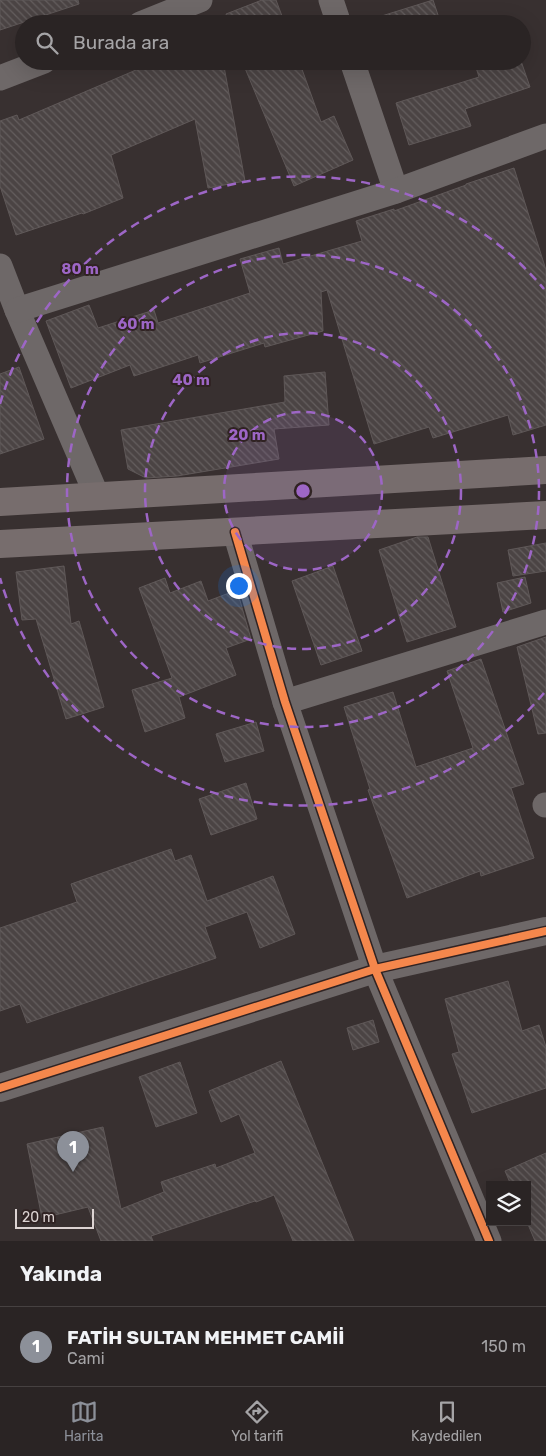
<!DOCTYPE html>
<html lang="tr">
<meta charset="utf-8">
<style>
:root{--surface:#2a2424;--page:#322c2c;--text:#f1f3f6;--muted:#a5a4a6;--line:#464141;--accent:#8c9099}
body{margin:0;font-family:Rubik,sans-serif;background:var(--page);color:var(--text)}
.controls{position:absolute;right:15px;bottom:15px;display:grid;overflow:hidden;border-radius:0px;box-shadow:0 5px 20px #0002}
.controls button{width:45px;height:45px;display:grid;place-items:center;padding:0;border:0;border-bottom:1px solid var(--line);background:var(--surface);color:var(--text);font:25px sans-serif}
.scale{position:absolute;left:15px;bottom:12px;width:79px;box-sizing:border-box;padding-left:5px;border:2px solid #dcd3d2;border-top:0;font-size:14px;line-height:18px;white-space:nowrap;color:#dcd3d2;-webkit-text-stroke:4px #302323;paint-order:stroke}
.you{position:absolute;left:238px;top:585px;width:18px;height:18px;margin:-12px;border:4px solid #fff;border-radius:50%;background:#1a73e8;box-shadow:0 0 0 8px #1a73e833}
.badge{display:grid;place-items:center;width:32px;height:32px;border-radius:50%;background:var(--accent);color:#fff;font-size:16px;font-weight:700}
.pin{position:absolute;translate:-50% -41px;filter:drop-shadow(0 1px 2px #0008)}
.pin::after{content:'';position:absolute;top:26px;width:18px;height:15px;background:inherit;clip-path:polygon(0 0,100% 0,50% 100%)}
.list{margin:0;padding:0;list-style:none}
h2{display:flex;justify-content:space-between;align-items:center;height:65px;margin:0;padding:0 20px;font-size:21px}
h2 small{font-size:16px;font-weight:400;color:var(--muted)}
.list li{display:grid;grid-template-columns:32px 1fr auto;gap:15px;align-items:center;box-sizing:border-box;height:80px;padding:0 20px;border-top:1px solid var(--line)}
.list b{display:block;font-size:19px;white-space:nowrap}
.list p{margin:0;font-size:16px;white-space:nowrap;color:var(--muted)}
.list em{font-size:16px;font-style:normal;color:var(--muted)}
.icon{flex:none;width:28px;height:28px;fill:none;stroke:currentColor;stroke-width:2;stroke-linecap:round;stroke-linejoin:round}
.map{position:relative;flex:none;width:546px;height:1241px;overflow:hidden}
.search{position:absolute;background:var(--surface);box-shadow:0 5px 20px #0002;left:15px;right:15px;top:15px;height:55px;display:flex;align-items:center;gap:12px;box-sizing:border-box;padding:0 18px;border-radius:28px;color:var(--muted);font-size:19px}
.sheet{height:145px;background:var(--surface)}
nav{display:flex;justify-content:space-around;align-items:center;box-sizing:border-box;height:70px;border-top:1px solid var(--line);background:var(--surface);font-size:14px;color:var(--muted)}
nav a{display:grid;justify-items:center;gap:2px}
nav .on{color:var(--accent)}
.map>svg:first-child{display:block}
</style>
<div class="map">
<svg width="546" height="1241" viewBox="0 0 546 1241">
<defs>
<pattern id="building-back-hatch" width="6" height="6" patternUnits="userSpaceOnUse" patternTransform="scale(1.25)"><rect width="6" height="6" fill="#4b4444"/><path d="M-1 5l2 2M0 0l6 6M5-1l2 2" fill="none" stroke="#645e5e"/></pattern>
</defs>
<rect width="100%" height="100%" fill="#383030"/>
<g fill="url(#building-back-hatch)" stroke="#5f5858">
<polygon points="0,0 78,0 79,4 0,30"/>
<polygon points="262,0 276,0 285,24 229,24 226,14"/>
<polygon points="433,0 441,24 374,24 372,19"/>
<polygon points="157,61 223,61 245,181 208,188 195,119 111,155 123,198 83,214 82,213 16,235 0,186 0,121 17,115 19,120"/>
<polygon points="242,61 299,61 321,122 334,116 353,160 294,186"/>
<polygon points="474,61 521,61 530,87 465,109 471,126 409,145 396,103 479,77"/>
<polygon points="514,168 546,270 546,425 513,435 508,415 433,438 429,427 374,444 327,290 321,292 323,331 265,347 264,343 200,363 198,355 134,376 130,365 71,388 46,321 89,305 98,328 154,310 158,323 250,293 240,259 279,248 283,264 362,241 356,221 394,209 394,211 466,185 466,184"/>
<polygon points="19,367 44,439 0,454 0,374"/>
<polygon points="325,372 329,425 274,429 279,459 177,476 146,478 128,469 121,430 285,402 284,376"/>
<polygon points="417,537 428,537 456,627 407,642 379,550"/>
<polygon points="546,543 546,571 513,576 508,550"/>
<polygon points="64,566 71,624 79,621 104,707 66,719 36,619 22,620 16,572"/>
<polygon points="333,566 362,651 321,665 292,581"/>
<polygon points="525,577 531,603 503,612 497,583"/>
<polygon points="165,578 170,593 201,581 208,601 237,590 251,639 226,648 236,675 179,697 185,718 145,732 132,690 172,678 139,588"/>
<polygon points="546,637 546,733 538,734 517,647"/>
<polygon points="481,659 524,784 511,788 534,858 481,876 480,871 407,898 368,790 370,789 344,707 393,692 416,767 473,748 447,671"/>
<polygon points="256,722 264,751 225,762 216,734"/>
<polygon points="246,783 257,819 211,835 199,799"/>
<polygon points="171,849 175,861 191,855 207,901 273,876 295,934 260,948 247,912 205,927 216,958 27,1023 20,1004 0,1011 0,928 77,902 71,884"/>
<polygon points="508,981 522,1031 539,1025 546,1047 546,1088 472,1113 452,1054 459,1052 445,999"/>
<polygon points="373,1020 379,1042 353,1050 347,1028"/>
<polygon points="281,1061 354,1241 293,1241 274,1195 256,1202 255,1201 151,1236 153,1241 101,1241 88,1207 42,1218 27,1144 103,1127 121,1209 164,1192 161,1182 215,1164 216,1168 255,1153 239,1114 221,1122 209,1091"/>
<polygon points="180,1062 197,1113 156,1127 139,1077"/>
<polygon points="546,1153 546,1241 535,1241 527,1222 527,1185 511,1185 505,1171"/>
</g>
<g fill="none" stroke-linecap="round" stroke-linejoin="round">
<g stroke="#6e6868" stroke-width="25">
<polyline points="331,0 339,24"/>
<polyline points="140,24 200,0"/>
<polyline points="352,61 396,191"/>
<polyline points="0,78 44,61"/>
<polyline points="0,266 17,310 97,496"/>
<polyline points="17,310 396,191 546,136"/>
<polyline points="235,532 285,702 375,969 489,1241"/>
<polyline points="285,702 546,622"/>
<polyline points="545,805 546,805"/>
</g>
<polyline stroke="#6e6868" stroke-width="28" points="0,1088 375,969 546,931"/>
<g stroke="#776d6d" stroke-width="28">
<polyline points="0,502 546,470"/>
<polyline points="0,544 546,515"/>
</g>
<defs>
<g id="cycleway">
<polyline points="235,532 285,702 375,969 489,1241"/>
<polyline points="0,1088 375,969 546,931"/>
</g>
</defs>
<use href="#cycleway" stroke="#302323" stroke-width="11"/>
<use href="#cycleway" stroke="#f5874c" stroke-width="8"/>
</g>
<circle cx="303" cy="491" r="79" fill="#9d66c6" fill-opacity=".12"/>
<g fill="none" stroke="#9d66c6" stroke-width="2.5" stroke-dasharray="9 6">
<circle cx="303" cy="491" r="79"/>
<circle cx="303" cy="491" r="158"/>
<circle cx="303" cy="491" r="236"/>
<path d="M544 693A315 315 0 0 1 0 578M0 404A315 315 0 0 1 544 289"/>
</g>
<circle cx="303" cy="491" r="8" fill="#9d66c6" stroke="#302323" stroke-width="2.5"/>
<g font-size="15" text-anchor="middle" font-weight="bold" fill="#9d66c6" stroke="#302323" stroke-width="4" stroke-linejoin="round" paint-order="stroke">
<text x="80" y="274">80 m</text>
<text x="136" y="329">60 m</text>
<text x="191" y="385">40 m</text>
<text x="247" y="440">20 m</text>
</g>
</svg>
<div class="controls">
<button><svg class="icon" aria-label="layers" viewBox="0 0 24 24"><path d="M12 4l9 5-9 5-9-5zM3 14l9 5 9-5"/></svg></button>
</div>
<div class="scale">20 m</div>
<div class="you"></div>
<div class="pin badge" style="left:73px;top:1172px">1</div>
<div class="search"><svg class="icon" aria-label="search" viewBox="0 0 24 24"><circle cx="10" cy="10" r="6"/><path d="M15 15l6 6"/></svg>Burada ara</div>
</div>
<section class="sheet">
<h2>Yakında<small></small></h2>
<ul class="list">
<li><span class="badge">1</span><div><b>FATİH SULTAN MEHMET CAMİİ</b><p>Cami</p></div><em>150 m</em></li>
</ul>
</section>
<nav>
<a class="on"><svg class="icon" aria-label="map" viewBox="0 0 24 24"><path d="M3 6l6-2 6 2 6-2v14l-6 2-6-2-6 2zM9 4v14M15 6v14"/></svg>Harita</a>
<a><svg class="icon" aria-label="directions" viewBox="0 0 24 24"><path d="M12 3l9 9-9 9-9-9zM9 14v-3h6M13 9l2 2-2 2"/></svg>Yol tarifi</a>
<a><svg class="icon" aria-label="saved" viewBox="0 0 24 24"><path d="M7 4h10v16l-5-4-5 4z"/></svg>Kaydedilen</a>
</nav>
